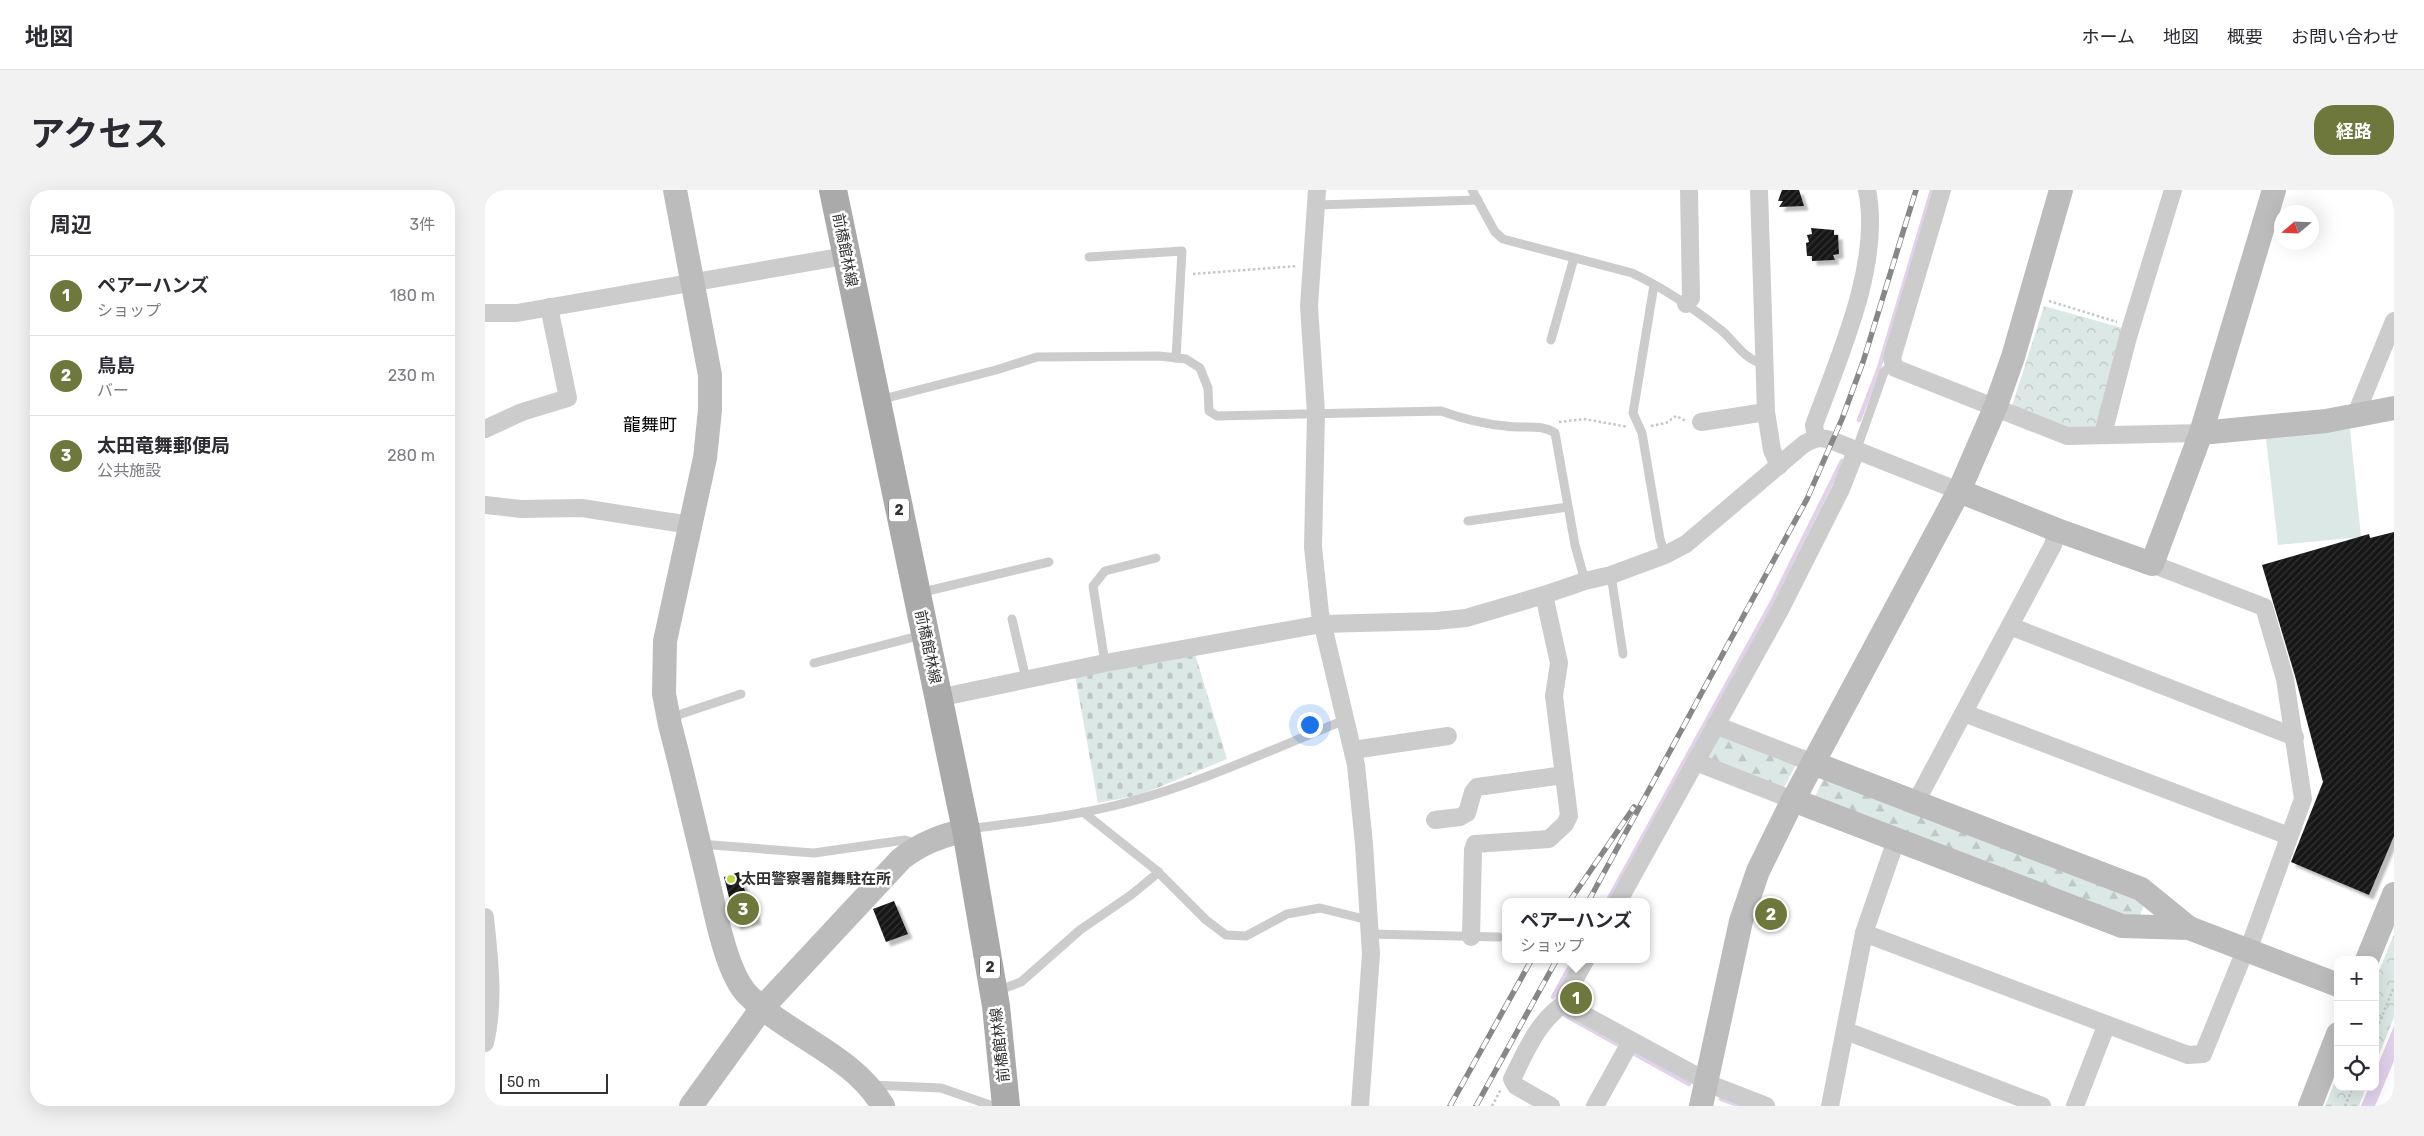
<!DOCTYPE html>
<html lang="ja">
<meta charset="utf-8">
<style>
:root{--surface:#fff;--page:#f2f2f3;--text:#2b2b33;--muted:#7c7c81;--line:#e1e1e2;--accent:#6e783c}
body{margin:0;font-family:Rubik,"Noto Sans JP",sans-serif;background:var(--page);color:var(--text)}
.controls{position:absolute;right:15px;bottom:15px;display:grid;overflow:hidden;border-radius:10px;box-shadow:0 5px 20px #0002}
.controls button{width:45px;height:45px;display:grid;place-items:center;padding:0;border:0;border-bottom:1px solid var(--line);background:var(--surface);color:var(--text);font:25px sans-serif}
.compass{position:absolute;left:1789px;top:15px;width:45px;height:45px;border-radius:50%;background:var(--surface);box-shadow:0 5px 20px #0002;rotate:251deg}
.scale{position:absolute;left:15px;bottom:12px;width:108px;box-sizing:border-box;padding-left:5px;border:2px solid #323232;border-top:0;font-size:14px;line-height:18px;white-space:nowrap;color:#323232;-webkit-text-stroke:4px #fff;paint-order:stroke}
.you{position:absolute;left:824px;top:534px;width:18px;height:18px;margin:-12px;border:4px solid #fff;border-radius:50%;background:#1a73e8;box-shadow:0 0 0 8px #1a73e833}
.badge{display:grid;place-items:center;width:32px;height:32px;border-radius:50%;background:var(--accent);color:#fff;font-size:16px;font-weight:700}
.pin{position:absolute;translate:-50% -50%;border:2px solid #fff;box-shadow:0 1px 5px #0006}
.popup{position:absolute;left:1017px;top:708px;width:148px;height:65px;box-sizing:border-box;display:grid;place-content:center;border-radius:10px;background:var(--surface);filter:drop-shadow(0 1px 4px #0005);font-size:16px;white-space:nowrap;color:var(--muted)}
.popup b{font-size:19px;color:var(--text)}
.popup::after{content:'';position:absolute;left:50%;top:100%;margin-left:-10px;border:10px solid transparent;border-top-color:var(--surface)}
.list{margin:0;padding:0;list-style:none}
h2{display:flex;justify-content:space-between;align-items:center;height:65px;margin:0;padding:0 20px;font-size:21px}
h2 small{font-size:16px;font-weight:400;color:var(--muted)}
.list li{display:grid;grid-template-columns:32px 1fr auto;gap:15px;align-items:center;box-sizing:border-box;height:80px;padding:0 20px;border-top:1px solid var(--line)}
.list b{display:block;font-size:19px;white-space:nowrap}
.list p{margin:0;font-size:16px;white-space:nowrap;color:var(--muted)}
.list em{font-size:16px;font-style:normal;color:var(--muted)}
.icon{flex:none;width:28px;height:28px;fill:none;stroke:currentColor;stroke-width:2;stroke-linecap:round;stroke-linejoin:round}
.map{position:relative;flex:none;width:1909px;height:916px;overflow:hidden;border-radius:20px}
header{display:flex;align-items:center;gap:30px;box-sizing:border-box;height:70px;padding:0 25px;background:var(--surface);border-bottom:1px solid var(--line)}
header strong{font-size:24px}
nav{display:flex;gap:28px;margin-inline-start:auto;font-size:18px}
.intro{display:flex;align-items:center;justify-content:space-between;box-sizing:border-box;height:120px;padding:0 30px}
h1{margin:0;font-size:35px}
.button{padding:12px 22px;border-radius:20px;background:var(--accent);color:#fff;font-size:18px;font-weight:700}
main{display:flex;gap:30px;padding:0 30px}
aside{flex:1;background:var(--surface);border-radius:20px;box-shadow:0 5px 20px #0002}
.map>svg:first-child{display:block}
</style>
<header>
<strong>地図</strong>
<nav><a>ホーム</a><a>地図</a><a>概要</a><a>お問い合わせ</a></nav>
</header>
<div class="intro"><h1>アクセス</h1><a class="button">経路</a></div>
<main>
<aside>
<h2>周辺<small>3件</small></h2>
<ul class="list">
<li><span class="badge">1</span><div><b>ペアーハンズ</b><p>ショップ</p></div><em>180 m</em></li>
<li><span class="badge">2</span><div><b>鳥島</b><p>バー</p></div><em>230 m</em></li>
<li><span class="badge">3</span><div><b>太田竜舞郵便局</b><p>公共施設</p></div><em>280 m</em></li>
</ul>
</aside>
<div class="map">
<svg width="1909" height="916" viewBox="0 0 1909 916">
<defs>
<pattern id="forest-firs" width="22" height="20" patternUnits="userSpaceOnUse" patternTransform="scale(1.25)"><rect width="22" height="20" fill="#dce8e5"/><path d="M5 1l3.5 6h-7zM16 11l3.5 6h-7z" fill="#bdc7c5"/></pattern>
<pattern id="cemetery-stones" width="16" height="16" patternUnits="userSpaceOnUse" patternTransform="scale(1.25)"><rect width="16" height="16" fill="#dce8e5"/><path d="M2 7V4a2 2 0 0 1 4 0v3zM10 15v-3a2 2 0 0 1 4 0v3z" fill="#bdc7c5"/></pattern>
<pattern id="park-crowns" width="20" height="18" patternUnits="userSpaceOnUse" patternTransform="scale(1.25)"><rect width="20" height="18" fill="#dce8e5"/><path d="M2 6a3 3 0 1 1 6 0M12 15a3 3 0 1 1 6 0" fill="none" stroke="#bdc7c5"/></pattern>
<pattern id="building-hatch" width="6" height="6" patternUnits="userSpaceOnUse" patternTransform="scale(1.25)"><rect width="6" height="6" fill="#191919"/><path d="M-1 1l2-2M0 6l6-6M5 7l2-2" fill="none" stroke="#323232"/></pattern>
<filter id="shadow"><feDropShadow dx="4.5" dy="4.5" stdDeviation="1" flood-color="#0004"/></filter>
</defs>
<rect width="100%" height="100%" fill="#fff"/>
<g fill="url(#forest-firs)">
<polygon points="1235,545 1312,573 1297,601 1223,568"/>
<polygon points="1341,583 1660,711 1654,729 1639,730 1327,613"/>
</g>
<polygon fill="url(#cemetery-stones)" points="710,464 742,569 655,605 613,613 590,485"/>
<g fill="url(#park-crowns)">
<polygon points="1559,116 1641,139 1613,234 1608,238 1595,242 1527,216"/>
<polygon points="1909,744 1909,827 1890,875 1890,791"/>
<polygon points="1853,884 1853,897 1881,897 1874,916 1840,916"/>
</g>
<polygon fill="#dce8e5" points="1865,239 1876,347 1793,355 1781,248"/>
<polygon fill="#e1d1eb" points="1909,836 1909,871 1890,916 1876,916 1884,897 1890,897 1890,882"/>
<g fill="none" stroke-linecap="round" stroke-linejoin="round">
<g stroke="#e1d1eb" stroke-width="4.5">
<polyline points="1374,230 1394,178 1447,0"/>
<polyline points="1122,712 1287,412 1357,271"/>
<polyline points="1068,807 1089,769"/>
<polyline points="1080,825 1132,854"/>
<polyline points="1150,864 1204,894"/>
<polyline points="1236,909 1256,916"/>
</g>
</g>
<g fill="url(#building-hatch)" filter="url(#shadow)">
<polygon points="1297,0 1314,0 1319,16 1294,17 1298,11 1293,11"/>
<polygon points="1326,38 1349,40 1349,45 1353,45 1354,64 1348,65 1350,70 1327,71 1327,66 1322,66 1321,53 1324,52 1322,45 1327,44"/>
<polygon points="1909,342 1909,646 1884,705 1806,672 1838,592 1810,486 1777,375 1884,344 1885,348"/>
<polygon points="254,682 261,704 265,703 272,730 251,735 239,687"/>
<polygon points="409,711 423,744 401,752 388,719"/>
</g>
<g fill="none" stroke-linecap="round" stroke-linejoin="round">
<g stroke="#c6c6c6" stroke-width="2.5" stroke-dasharray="2.5 2.5" stroke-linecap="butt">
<polyline points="708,84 812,76"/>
<polyline points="1564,111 1632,132"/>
<polyline points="1074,232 1100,229 1143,237"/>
<polyline points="1166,236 1181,233 1191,226 1201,231"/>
<polyline points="1890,843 1909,797"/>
<polyline points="1007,916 1016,899"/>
<polyline points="1860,916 1868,897"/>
</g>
<g stroke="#ccc" stroke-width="9">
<path d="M987,0L1010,42L1018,49L1147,83C1179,98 1208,118 1236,140C1250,152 1259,169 1278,174"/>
<polyline points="832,15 993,10"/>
<polyline points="604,67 697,61 691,168"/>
<polyline points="1169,95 1148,223 1157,243 1175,349 1180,365"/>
<polyline points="1066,150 1089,68"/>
<path d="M394,210L511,180L552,167L674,166L701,169L715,178L723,198L724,221L732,226L956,221C978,229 998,234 1021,236C1037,239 1055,233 1070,243L1090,355L1100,391"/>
<polyline points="1371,261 1399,182 1407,174"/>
<polyline points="983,331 1083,317"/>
<polyline points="1126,385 1138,464"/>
<polyline points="434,403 564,372"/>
<polyline points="527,429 541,489"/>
<polyline points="329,473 437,445"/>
<polyline points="620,473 608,396 620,381 671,368"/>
<polyline points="184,528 256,504"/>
<polyline points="598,622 671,680 721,730 741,745 761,746 802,724 835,718 883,730"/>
<path d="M484,639C537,632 592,626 644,612C718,592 790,558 860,530"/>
<polyline points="214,654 329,663 420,650 432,654"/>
<polyline points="884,744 1014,747"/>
<polyline points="512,801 536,792 595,740 646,705 674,682"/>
<polyline points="386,895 456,898 508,916"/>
</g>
<g stroke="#ccc" stroke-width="18">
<polyline points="832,0 824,116 831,223 828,357 835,423 871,575 879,654 886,764 875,916"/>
<polyline points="1274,0 1281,222 1287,260 1294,276"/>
<polyline points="1457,0 1407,168 1410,178 1582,246 1716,243"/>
<polyline points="1201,114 1206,108 1204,0"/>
<polyline points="0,123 32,123 360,66"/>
<polyline points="1871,224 1909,131"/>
<polyline points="1216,232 1281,222"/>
<polyline points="0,239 37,222 83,208 64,117"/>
<polyline points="1618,244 1643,147 1688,0"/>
<path d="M1331,248L1329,235C1354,167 1397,73 1382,0"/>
<polyline points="0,315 36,319 97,318 205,335"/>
<polyline points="1525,436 1810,547"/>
<path d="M453,508L620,473L837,434L951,431L981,428L1059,405L1100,391L1126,385L1180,365L1201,354L1319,254C1330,248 1335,246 1348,251L1474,301"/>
<polyline points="1479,523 1804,646"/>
<polyline points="1230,535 1328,573"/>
<polyline points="868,560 963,546"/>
<polyline points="1211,572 1308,610"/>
<polyline points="1431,612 1568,355 1572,340"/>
<polyline points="950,630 975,627 982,623 988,602 992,597 1079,585"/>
<polyline points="1133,712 1295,420 1356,299 1371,261"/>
<path d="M0,727C4,769 10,811 0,853"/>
<polyline points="1379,743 1703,865 1718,864 1755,773 1768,747 1818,609 1800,489 1779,417 1667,374"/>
<polyline points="986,747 988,660 990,654 1064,649 1080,634 1084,626 1069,506 1074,473 1059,405"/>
<polyline points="1101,769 1080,807 1083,816 1232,897 1281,916"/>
<polyline points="1360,843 1369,844 1557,916"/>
<path d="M1066,916L1031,896L1027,889C1041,861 1053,831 1080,813"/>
<polyline points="1110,916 1146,851"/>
<polyline points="1345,916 1379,743 1411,650"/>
<polyline points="1590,916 1621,836"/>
</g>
<g stroke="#bcbcbc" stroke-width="24">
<path d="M190,0L225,185V220L220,268L180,451L179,504L185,535C198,584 209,633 221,682C229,714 240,781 262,804C303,846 367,864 398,916"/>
<polyline points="1716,243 1841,231 1909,218"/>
<polyline points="1474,301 1572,340 1667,374 1716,243 1789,0"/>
<polyline points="1328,573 1656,699 1704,738"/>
<polyline points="1308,610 1637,736 1704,738 1853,795"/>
<polyline points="1882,770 1909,704"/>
<path d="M206,916L277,818L416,669C436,653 456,646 481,640"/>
<polyline points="1216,916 1256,731 1273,681 1305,616 1474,301 1510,218 1528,167 1576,0"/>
<polyline points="1825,916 1853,844"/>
</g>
<polyline stroke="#aaa" stroke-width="28" points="348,0 481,640 511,816 521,916"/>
<defs>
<g id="rail">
<polyline points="1084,712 1149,617"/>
<polyline points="1103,712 1322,309 1357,229 1378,172 1431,0"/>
<polyline points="965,916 1047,769"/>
<polyline points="991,916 1072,769"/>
</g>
</defs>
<use href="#rail" stroke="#878787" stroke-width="5.5"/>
<use href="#rail" stroke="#fff" stroke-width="4" stroke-dasharray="11" stroke-linecap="butt"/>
</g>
<circle fill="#c0d647" stroke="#fff" stroke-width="2" cx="246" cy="689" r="5"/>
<g text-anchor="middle" stroke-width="5" stroke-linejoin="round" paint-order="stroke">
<g fill="#fff" stroke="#707070" stroke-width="1">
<rect x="404" y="308.5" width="20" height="23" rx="4"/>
<rect x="495" y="765.5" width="20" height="23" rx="4"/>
</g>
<g font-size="14" font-weight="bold" fill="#323232">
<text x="414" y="325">2</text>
<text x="505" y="782">2</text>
</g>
<g font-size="15" fill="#323232" stroke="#fff">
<text transform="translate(360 60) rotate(79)" y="5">前橋館林線</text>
<text transform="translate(443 457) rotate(78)" y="5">前橋館林線</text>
<text transform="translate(515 855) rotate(-96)" y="5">前橋館林線</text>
</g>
<g font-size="15" font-weight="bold" fill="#323232" stroke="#fff" text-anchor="start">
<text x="256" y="694">太田警察署龍舞駐在所</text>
</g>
<g font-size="18" fill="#000" stroke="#fff">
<text x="165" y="241">龍舞町</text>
</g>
</g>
</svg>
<div class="controls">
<button>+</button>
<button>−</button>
<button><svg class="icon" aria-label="locate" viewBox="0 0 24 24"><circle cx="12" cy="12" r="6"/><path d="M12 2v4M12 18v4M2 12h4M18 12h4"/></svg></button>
</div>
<svg class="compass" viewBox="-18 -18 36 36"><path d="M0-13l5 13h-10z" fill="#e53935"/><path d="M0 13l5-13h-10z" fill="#7c7c81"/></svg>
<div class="scale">50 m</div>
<div class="you"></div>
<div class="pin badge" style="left:1091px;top:808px">1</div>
<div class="popup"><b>ペアーハンズ</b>ショップ</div>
<div class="pin badge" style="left:1286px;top:724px">2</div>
<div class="pin badge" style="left:258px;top:719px">3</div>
</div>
</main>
